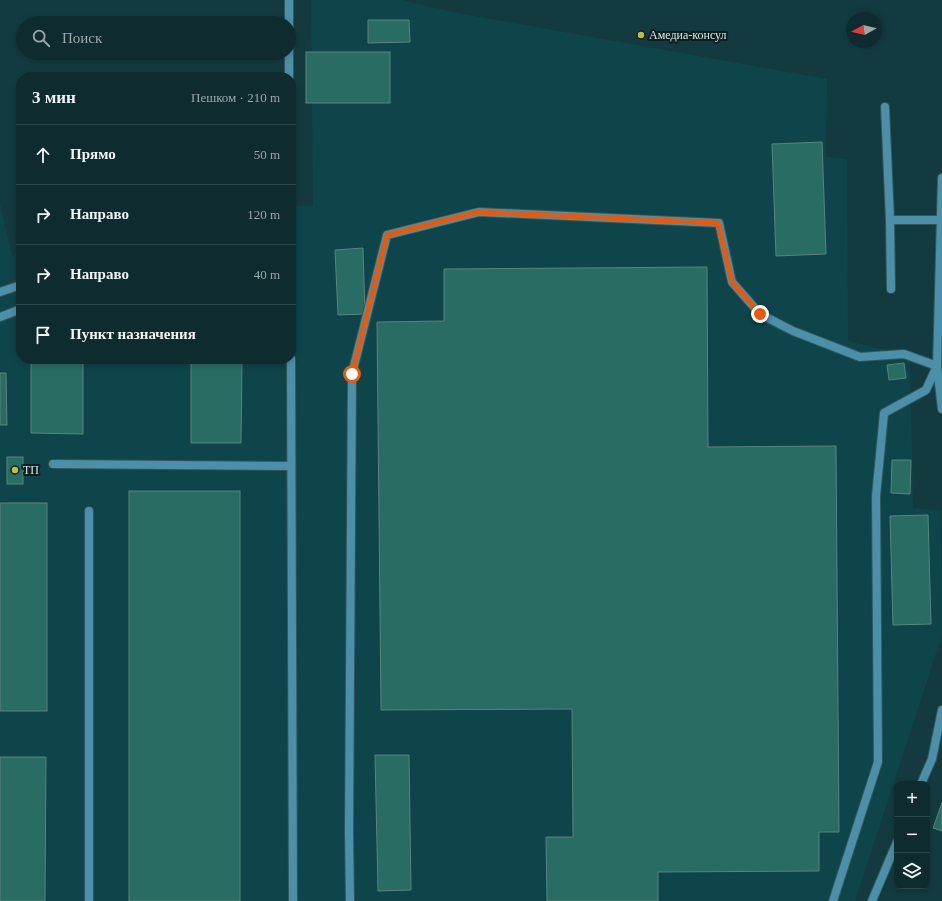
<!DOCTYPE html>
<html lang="ru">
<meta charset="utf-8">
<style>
:root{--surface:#0e2c2f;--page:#1c383b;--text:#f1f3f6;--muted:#9ba7aa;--line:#2e484b}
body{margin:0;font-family:Georgia,serif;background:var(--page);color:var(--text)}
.controls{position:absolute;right:12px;bottom:12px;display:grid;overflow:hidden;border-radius:8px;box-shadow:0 2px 6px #0003}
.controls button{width:36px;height:36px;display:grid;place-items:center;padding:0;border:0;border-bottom:1px solid var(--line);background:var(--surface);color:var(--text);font:20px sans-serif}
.compass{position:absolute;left:846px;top:12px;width:36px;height:36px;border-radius:50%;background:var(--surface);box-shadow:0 2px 6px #0003;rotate:262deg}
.stop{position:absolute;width:12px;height:12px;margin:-9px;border:3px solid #ea580c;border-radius:50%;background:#fff}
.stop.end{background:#ea580c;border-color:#fff;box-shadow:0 1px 4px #0008}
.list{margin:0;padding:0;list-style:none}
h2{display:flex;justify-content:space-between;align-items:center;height:52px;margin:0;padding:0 16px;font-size:17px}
h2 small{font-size:13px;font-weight:400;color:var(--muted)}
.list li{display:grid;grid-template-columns:26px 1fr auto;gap:12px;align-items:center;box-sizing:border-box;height:60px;padding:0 16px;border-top:1px solid var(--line)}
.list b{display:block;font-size:15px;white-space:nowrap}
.list em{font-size:13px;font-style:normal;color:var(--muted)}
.icon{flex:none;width:22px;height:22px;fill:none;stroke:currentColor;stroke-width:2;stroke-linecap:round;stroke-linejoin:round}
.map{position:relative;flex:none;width:942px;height:901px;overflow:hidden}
.search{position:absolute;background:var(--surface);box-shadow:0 2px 6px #0003;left:16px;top:16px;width:280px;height:44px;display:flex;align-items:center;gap:10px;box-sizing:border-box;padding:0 14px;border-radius:22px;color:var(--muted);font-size:15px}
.panel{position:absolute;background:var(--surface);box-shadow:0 2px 6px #0003;left:16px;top:72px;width:280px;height:292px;border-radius:16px}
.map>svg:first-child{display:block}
</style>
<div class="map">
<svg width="942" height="901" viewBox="0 0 942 901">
<rect width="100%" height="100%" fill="#133b3f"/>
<polygon fill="#0e454a" points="311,0 402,0 457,13 827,79 826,157 847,159 848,341 910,356 913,508 941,511 942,635 855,901 0,901 0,203 12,256 21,253 21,359 291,359 291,206 313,206"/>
<g fill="#286c64" stroke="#5c837e">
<polygon points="368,20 409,20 410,42 368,43"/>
<rect x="306" y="52" width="84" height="51"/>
<polygon points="822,142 826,254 776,256 772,144"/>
<polygon points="363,248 365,314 338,315 335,250"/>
<polygon points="707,267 708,447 836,446 839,832 819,832 819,871 658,872 658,901 547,901 546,837 573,837 572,709 381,710 377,322 444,321 444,269"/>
<polygon points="31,359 83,359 83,434 31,433"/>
<polygon points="191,359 242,359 241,443 191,443"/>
<polygon points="904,363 906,378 889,380 887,365"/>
<polygon points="0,373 6,373 7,425 0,425"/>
<rect x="7" y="457" width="16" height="27"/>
<polygon points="892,460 911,460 910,494 891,493"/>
<rect x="129" y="491" width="111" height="410"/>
<rect x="0" y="503" width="47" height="208"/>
<polygon points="928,515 931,624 893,625 890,516"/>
<polygon points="375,755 409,755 411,890 378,891"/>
<polygon points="0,757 46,757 45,901 0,901"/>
<polygon points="942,803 942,831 933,828"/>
</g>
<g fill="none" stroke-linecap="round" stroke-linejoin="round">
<defs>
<g id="lane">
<polyline points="289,0 289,23"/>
<polyline points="289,24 289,77"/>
<polyline points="885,107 890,220 941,220"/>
<polyline points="890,220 891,289"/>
<polyline points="0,292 21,285"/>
<polyline points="0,317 21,309"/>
<polyline points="291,359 293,901"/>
<polyline points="53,464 291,466"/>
<polyline points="89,901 89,511"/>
<polyline points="350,901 349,832 352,374 387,235 479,212 719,223 732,282 760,314 793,331 860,357 904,354 937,366 926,390 884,413 876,496 878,762 833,901"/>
</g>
<g id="street">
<polyline points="942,178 937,366 942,409"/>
<polyline points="921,784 932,759 942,710"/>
<polyline points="872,901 897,842"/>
</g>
</defs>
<use href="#lane" stroke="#32575b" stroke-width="10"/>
<use href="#street" stroke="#32575b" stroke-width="10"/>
<use href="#lane" stroke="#4b90a8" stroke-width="8"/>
<use href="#street" stroke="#4b90a8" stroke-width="8"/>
</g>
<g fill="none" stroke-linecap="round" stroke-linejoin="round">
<polyline stroke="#ea580c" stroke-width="5" points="352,374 387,235 478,212 718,223 732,282 760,314"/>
</g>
<g fill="#c0be40" stroke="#0f1f21" stroke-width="1.5">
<circle cx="641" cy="35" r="4"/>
<circle cx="15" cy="470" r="4"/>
</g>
<g text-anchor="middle" stroke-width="4" stroke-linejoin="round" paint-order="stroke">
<g font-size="12" fill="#d4e9eb" stroke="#0f1f21" text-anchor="start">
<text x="649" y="39">Амедиа-консул</text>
<text x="23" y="474">ТП</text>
</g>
</g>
</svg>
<div class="controls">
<button>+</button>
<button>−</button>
<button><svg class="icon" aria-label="layers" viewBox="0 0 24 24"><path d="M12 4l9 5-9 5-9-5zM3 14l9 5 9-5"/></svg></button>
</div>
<svg class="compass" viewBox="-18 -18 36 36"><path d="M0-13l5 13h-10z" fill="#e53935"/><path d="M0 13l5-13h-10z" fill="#9ba7aa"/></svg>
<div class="stop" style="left:352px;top:374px"></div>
<div class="stop end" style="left:760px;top:314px"></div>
<div class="search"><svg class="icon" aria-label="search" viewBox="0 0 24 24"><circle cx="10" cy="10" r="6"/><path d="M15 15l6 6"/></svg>Поиск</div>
<section class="panel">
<h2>3 мин<small>Пешком · 210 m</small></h2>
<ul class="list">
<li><svg class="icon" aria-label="ahead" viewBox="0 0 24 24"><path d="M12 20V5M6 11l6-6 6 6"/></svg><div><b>Прямо</b></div><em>50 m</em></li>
<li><svg class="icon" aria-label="right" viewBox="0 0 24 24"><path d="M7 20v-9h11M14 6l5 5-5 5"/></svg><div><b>Направо</b></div><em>120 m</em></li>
<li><svg class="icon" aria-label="right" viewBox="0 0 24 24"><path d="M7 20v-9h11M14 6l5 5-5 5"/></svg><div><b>Направо</b></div><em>40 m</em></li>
<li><svg class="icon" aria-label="arrive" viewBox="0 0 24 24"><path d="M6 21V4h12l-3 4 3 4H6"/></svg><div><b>Пункт назначения</b></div></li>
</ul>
</section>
</div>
